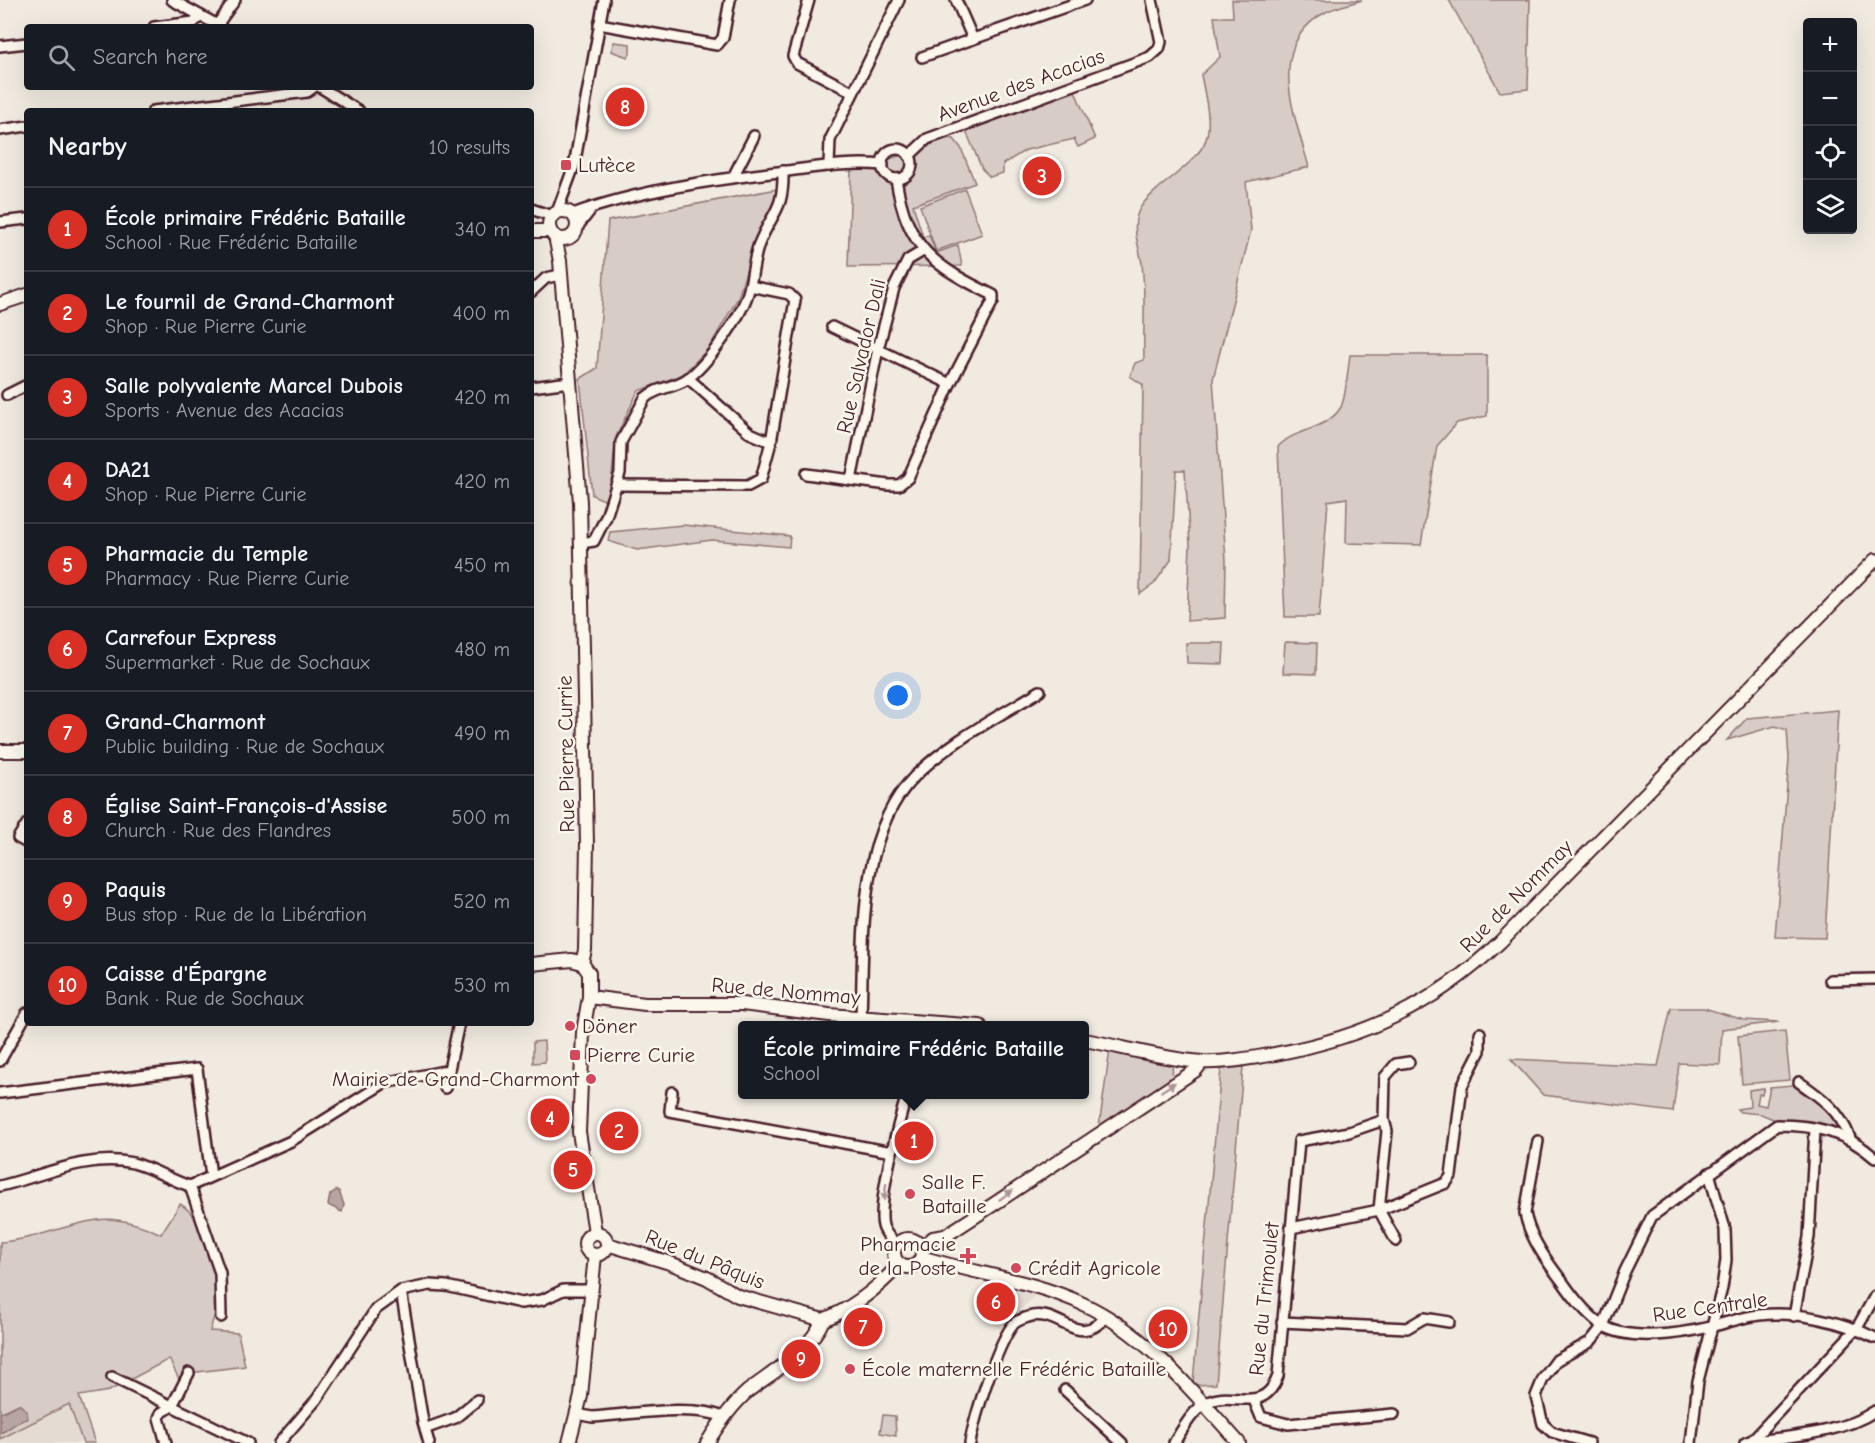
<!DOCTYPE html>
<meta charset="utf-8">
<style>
:root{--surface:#171b24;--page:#242831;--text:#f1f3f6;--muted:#9ea1a6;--line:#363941;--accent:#d93025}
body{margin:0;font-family:"Comic Neue",sans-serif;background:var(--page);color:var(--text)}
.controls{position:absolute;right:18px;top:18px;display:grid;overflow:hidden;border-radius:6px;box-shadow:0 6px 24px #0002}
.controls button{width:54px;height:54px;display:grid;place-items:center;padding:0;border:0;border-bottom:2px solid var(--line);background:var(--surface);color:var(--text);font:30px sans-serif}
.you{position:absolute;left:898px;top:696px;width:21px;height:21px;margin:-15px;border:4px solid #fff;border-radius:50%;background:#1a73e8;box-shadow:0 0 0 9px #1a73e833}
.badge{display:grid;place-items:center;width:39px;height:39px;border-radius:50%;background:var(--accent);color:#fff;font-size:20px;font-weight:700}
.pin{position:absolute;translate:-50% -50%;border:3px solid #fff;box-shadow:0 2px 6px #0006}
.popup{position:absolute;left:738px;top:1021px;width:351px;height:78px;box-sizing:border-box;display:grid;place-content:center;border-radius:6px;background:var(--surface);filter:drop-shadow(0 2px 4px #0005);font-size:20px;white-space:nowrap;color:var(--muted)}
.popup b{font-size:22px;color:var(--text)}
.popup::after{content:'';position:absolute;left:50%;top:100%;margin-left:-12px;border:12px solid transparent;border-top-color:var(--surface)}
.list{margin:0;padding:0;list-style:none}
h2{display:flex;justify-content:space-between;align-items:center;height:78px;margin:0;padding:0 24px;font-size:26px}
h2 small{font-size:20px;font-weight:400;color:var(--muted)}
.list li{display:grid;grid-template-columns:39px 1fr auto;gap:18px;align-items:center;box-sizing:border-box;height:84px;padding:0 24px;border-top:2px solid var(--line)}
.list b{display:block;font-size:22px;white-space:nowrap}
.list p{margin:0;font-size:20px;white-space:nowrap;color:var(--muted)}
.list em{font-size:20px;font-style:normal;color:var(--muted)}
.icon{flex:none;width:33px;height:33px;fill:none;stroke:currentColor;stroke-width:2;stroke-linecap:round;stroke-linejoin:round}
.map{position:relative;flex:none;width:1875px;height:1443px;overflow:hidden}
.search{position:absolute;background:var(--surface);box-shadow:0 6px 24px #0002;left:24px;top:24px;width:510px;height:66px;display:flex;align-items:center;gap:15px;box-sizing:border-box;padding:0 21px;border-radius:6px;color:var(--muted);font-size:22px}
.panel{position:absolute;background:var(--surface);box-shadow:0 6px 24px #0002;left:24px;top:108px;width:510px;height:918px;border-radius:6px}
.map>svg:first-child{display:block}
</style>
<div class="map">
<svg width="1875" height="1443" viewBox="0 0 1875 1443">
<rect width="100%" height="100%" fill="#f0eae0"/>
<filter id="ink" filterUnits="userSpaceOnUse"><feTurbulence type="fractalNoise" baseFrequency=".0167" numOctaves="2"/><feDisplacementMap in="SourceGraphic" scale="12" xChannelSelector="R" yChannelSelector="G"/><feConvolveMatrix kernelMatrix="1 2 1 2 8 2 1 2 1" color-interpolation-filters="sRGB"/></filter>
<g filter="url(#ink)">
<g fill="#e4dbd2">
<polygon points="1008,1287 1035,1295 1001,1330 987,1317 1004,1302 1000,1294"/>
<polygon points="69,1404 83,1443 0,1443 0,1439"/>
</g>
<g fill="#d8ccc6" stroke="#917678" stroke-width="1.5">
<path d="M1232,0H1362C1351,4 1337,6 1326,12C1264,44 1295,116 1309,167L1246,182L1251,230L1213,379L1226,560L1225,618L1187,621L1190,545L1185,470H1176L1171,560L1154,584L1140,594L1143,385L1130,376L1135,363L1144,360C1143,329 1146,296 1142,264C1140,249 1132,231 1137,215C1141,203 1151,195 1160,187C1213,145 1215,142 1201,75L1220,57L1214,17H1233Z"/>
<polygon points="1449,0 1530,0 1528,89 1500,92"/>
<polygon points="614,42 630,44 630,54 628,57 611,51"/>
<polygon points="1075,91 1095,139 1078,147 1074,139 1026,150 1003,164 1003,173 990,177 982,169 966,131"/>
<polygon points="949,138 954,139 961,148 975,183 913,205 923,237 929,235 936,253 958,245 962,266 848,267 851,170 870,166"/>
<polygon points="777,189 772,216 751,255 738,298 709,348 683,374 638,391 616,437 609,502 592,495 580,379 597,368 608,221"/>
<polygon points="965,189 982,234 936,251 920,206"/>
<path d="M1350,355H1487V416L1457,423L1437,446L1421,545L1346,543L1347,498L1328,501L1319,617H1285L1278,447C1294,428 1327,431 1341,407C1346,397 1348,368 1350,355Z"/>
<polygon points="683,525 790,536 789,547 712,540 637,550 608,541 610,532"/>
<polygon points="1285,642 1317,643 1316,674 1283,673"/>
<polygon points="1186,643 1224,643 1223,664 1187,663"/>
<polygon points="1838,710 1825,938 1775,937 1789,759 1787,730 1775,726 1727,740 1747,718"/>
<polygon points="1671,1008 1704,1008 1744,1020 1779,1022 1722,1029 1720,1065 1679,1063 1673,1112 1543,1095 1511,1059 1658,1066"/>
<polygon points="1785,1031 1790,1080 1742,1084 1738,1036"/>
<polygon points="544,1041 545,1062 533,1063 533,1042"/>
<polygon points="1110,1050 1172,1065 1173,1078 1099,1127"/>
<polygon points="1243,1067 1216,1384 1195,1385 1193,1382 1221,1069"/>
<path d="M1793,1085C1805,1098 1836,1108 1837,1127L1835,1129L1778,1121L1761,1114L1740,1112L1737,1109L1750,1107L1749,1090L1764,1088L1762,1094H1759L1757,1104L1766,1106L1770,1087Z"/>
<path d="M180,1204C205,1218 217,1267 218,1294C218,1307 213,1319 210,1331L238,1333L245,1366L189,1373L182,1385L169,1359L109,1391L79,1396L95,1443H83L69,1404L0,1439V1242C34,1240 63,1225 97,1220C118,1217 142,1225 161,1234Z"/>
<polygon points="883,1415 895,1416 896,1436 880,1433"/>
</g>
<g fill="#b8a4a2" stroke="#8c6f72" stroke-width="1.5">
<polygon points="336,1190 339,1191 344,1205 342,1212 328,1205 330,1195"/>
<path d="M19,1404L27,1411V1419C15,1421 11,1429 0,1433V1413Z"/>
</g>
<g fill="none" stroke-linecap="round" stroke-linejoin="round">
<defs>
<g id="street">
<polyline points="172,0 221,27"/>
<polyline points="809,0 793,56 797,63 852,92"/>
<polyline points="956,0 973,39 1085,0"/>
<polyline points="599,24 717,45 723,38 730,0"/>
<polyline points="217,25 235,0"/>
<polyline points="154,27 194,22 201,16"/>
<polyline points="0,46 27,43"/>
<polyline points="922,57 973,39"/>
<polyline points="320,87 359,111"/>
<polyline points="153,111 307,92 314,87"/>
<polyline points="0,130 27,126"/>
<circle cx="897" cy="164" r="15"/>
<polyline points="909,156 927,139 1150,57 1159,49 1161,42 1152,0"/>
<polyline points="829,166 830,140 899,0"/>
<polyline points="733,177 754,136"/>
<polyline points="531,209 552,216"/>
<polyline points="557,212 574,166 604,0"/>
<path d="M573,214C640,190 716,179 787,171C820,167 850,162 883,165"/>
<polyline points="0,222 27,219"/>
<polyline points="578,226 593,207"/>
<polyline points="531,292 546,278 560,275"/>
<polyline points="832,327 950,384"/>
<polyline points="688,378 750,433 771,442"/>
<polyline points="531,387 570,382"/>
<polyline points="7,395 27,385"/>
<path d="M806,474L888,485H899L908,478L950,384L993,301V295C934,266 907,249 896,179"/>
<polyline points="851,480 878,349 894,288 908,260 923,251"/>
<polyline points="616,485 748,486 761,479 771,442 795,300 789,294 750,286"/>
<path d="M581,543L594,541L606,517L620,473L621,442L645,398C657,387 674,388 687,379C707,365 741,317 748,293C753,277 753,260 759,244C772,211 784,212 783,171"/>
<polyline points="27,824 18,838 27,843"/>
<polyline points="1830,980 1875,979"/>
<path d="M861,1017C864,942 857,834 915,776C950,741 998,717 1040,691"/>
<polyline points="0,1061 27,1013"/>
<path d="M1799,1082C1822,1098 1840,1111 1850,1138"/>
<polyline points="445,1088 459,1023"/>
<polyline points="672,1092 670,1111 892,1152"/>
<polyline points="0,1093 197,1069 211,1176"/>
<polyline points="1384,1120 1385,1077 1396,1064 1409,1062"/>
<path d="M1538,1141L1525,1213C1529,1237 1547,1262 1562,1281C1573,1297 1586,1314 1602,1325C1629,1342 1681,1334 1710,1327C1726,1323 1742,1317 1759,1315C1796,1311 1842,1321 1875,1338"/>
<path d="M0,1186C43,1176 88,1153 133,1163C153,1168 170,1180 190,1186"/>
<polyline points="190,1186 291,1141 384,1083 449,1070"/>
<polyline points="190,1186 220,1273 221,1317"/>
<polyline points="1379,1210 1396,1241"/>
<polyline points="1291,1228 1379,1210 1446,1183 1451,1176 1462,1086 1480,1051 1480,1033"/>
<path d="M897,1245C892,1241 885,1233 883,1226C877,1202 899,1121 907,1094"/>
<polyline points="401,1291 423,1422 429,1443"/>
<polyline points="1794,1316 1809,1237 1815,1129"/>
<polyline points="1282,1322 1407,1328 1424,1318 1449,1322"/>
<polyline points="112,1377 248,1443"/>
<polyline points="1065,1390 1122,1443"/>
<polyline points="1254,1400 1261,1417 1288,1424 1394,1414"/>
<path d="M577,1414L592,1417C625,1415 698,1403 724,1418"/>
<polyline points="427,1428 455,1418 477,1400"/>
<polyline points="1753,1439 1857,1328 1875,1296"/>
<polyline points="166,1443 159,1418 161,1413 172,1406 189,1373"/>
<polyline points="279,1443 317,1399 376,1309 401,1291 430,1285 446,1286 521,1303 542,1300 563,1290 590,1290"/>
<path d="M970,1443C975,1415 996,1348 1012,1326C1015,1321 1022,1319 1028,1317C1061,1307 1076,1351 1107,1316"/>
<path d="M1174,1443C1182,1430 1193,1410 1206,1403C1232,1388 1263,1417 1278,1376L1299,1141L1349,1132L1384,1120L1387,1131L1379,1210"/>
<path d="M1589,1443L1552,1432L1543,1424L1536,1396L1543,1379L1557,1360L1590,1342L1603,1326L1625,1271L1652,1216L1777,1125C1816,1125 1846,1132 1875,1158"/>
<polyline points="1691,1443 1698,1381 1722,1288 1726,1260 1725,1229 1709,1173"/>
<path d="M1745,1443C1755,1438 1761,1441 1772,1439C1805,1435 1847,1430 1875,1411"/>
</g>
<g id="secondary">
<circle cx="563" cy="225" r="14"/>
<polyline points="531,231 550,231"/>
<polyline points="555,236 560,261 580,502 587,844 585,950 582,963"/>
<polyline points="0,304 27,295"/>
<polyline points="0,751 27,751"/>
<polyline points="582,963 589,973 589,997 583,1032 579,1132 595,1232"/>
<polyline points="531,964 572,960 582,963"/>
<polyline points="589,997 645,1004 742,1004 829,1015 980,1026"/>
<path d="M1085,1040C1123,1047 1163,1059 1202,1062C1226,1063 1251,1058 1275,1054C1365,1037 1433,1006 1500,942L1875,560"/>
<circle cx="596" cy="1244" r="11"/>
<circle cx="908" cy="1253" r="14"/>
<polyline points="607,1244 670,1263 707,1278 738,1296 823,1320"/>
<polyline points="921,1248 933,1238 945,1236 991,1206 1196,1070 1202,1062"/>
<path d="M922,1257C975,1274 1032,1280 1083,1304C1146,1333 1193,1392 1239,1443"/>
<path d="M823,1320C854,1308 878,1288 900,1264"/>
<polyline points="569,1443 581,1396 595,1255"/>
<path d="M707,1443C718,1425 732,1405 748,1391C774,1371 809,1352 823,1320"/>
</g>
</defs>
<use href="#street" stroke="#4a1f2b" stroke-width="14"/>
<use href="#secondary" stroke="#4a1f2b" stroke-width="16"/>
<use href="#street" stroke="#fbf7ec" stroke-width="9"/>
<use href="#secondary" stroke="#fbf7ec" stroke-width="12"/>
</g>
<defs><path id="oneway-solid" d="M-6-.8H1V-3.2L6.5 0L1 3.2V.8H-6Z" transform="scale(1.5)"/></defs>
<g fill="#ab9695">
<use href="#oneway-solid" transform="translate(1168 1087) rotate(-33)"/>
<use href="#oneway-solid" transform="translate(885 1192) rotate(98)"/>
<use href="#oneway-solid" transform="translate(1006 1195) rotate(-36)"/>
</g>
</g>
<g fill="#d1495b" stroke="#fbf7ec" stroke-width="2">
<rect x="560" y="159" width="12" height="12" rx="3"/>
<circle cx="570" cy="1026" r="6"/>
<rect x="569" y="1049" width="12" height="12" rx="3"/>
<circle cx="591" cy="1079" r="6"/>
<circle cx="910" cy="1194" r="6"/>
<path d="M965 1247h6v6h6v6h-6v6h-6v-6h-6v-6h6z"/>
<circle cx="1016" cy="1268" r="6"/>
<circle cx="850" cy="1369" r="6"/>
</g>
<g text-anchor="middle" stroke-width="5" stroke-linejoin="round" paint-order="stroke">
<g font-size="21" fill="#4a1f2b" stroke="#fbf7ec">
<text transform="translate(1021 85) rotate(-20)" y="7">Avenue des Acacias</text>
<text transform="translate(861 356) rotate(-77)" y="7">Rue Salvador Dali</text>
<text transform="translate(566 754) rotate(-91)" y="7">Rue Pierre Currie</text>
<text transform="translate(1516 896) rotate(-45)" y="7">Rue de Nommay</text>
<text transform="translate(786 991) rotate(5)" y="7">Rue de Nommay</text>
<text transform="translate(705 1259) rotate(22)" y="7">Rue du Pâquis</text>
<text transform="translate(1264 1299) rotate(-84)" y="7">Rue du Trimoulet</text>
<text transform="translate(1710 1307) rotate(-8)" y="7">Rue Centrale</text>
</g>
<g font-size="21" fill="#4a1f2b" stroke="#fbf7ec" text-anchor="start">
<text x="578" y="172">Lutèce</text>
<text x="582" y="1033">Döner</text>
<text x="587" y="1062">Pierre Curie</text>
<text x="579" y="1086" text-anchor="end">Mairie de Grand-Charmont</text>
<text x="922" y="1189">Salle F.<tspan x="922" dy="24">Bataille</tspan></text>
<text x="956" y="1251" text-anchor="end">Pharmacie<tspan x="956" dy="24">de la Poste</tspan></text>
<text x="1028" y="1275">Crédit Agricole</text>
<text x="862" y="1376">École maternelle Frédéric Bataille</text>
</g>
</g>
</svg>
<div class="controls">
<button>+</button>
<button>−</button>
<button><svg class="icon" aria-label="locate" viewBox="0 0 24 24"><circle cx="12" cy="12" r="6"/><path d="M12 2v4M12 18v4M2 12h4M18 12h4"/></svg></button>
<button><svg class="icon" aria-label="layers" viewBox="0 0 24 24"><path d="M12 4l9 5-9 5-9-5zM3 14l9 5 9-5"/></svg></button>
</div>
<div class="you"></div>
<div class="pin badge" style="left:914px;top:1141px">1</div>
<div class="popup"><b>École primaire Frédéric Bataille</b>School</div>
<div class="pin badge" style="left:619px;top:1131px">2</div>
<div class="pin badge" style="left:1042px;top:176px">3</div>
<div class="pin badge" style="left:550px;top:1118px">4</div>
<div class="pin badge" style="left:573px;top:1170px">5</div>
<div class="pin badge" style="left:996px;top:1302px">6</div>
<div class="pin badge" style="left:863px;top:1327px">7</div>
<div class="pin badge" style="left:625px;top:107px">8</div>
<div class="pin badge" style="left:801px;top:1359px">9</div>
<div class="pin badge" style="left:1168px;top:1329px">10</div>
<div class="search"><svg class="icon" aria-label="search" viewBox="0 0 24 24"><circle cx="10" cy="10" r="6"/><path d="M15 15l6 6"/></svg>Search here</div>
<section class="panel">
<h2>Nearby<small>10 results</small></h2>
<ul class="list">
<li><span class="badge">1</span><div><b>École primaire Frédéric Bataille</b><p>School · Rue Frédéric Bataille</p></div><em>340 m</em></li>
<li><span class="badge">2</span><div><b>Le fournil de Grand-Charmont</b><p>Shop · Rue Pierre Curie</p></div><em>400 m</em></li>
<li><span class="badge">3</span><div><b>Salle polyvalente Marcel Dubois</b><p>Sports · Avenue des Acacias</p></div><em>420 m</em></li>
<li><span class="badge">4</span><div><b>DA21</b><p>Shop · Rue Pierre Curie</p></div><em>420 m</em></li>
<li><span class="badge">5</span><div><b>Pharmacie du Temple</b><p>Pharmacy · Rue Pierre Curie</p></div><em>450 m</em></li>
<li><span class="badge">6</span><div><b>Carrefour Express</b><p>Supermarket · Rue de Sochaux</p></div><em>480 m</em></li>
<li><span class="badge">7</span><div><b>Grand-Charmont</b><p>Public building · Rue de Sochaux</p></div><em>490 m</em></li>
<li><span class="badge">8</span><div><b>Église Saint-François-d'Assise</b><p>Church · Rue des Flandres</p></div><em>500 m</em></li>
<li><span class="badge">9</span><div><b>Paquis</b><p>Bus stop · Rue de la Libération</p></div><em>520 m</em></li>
<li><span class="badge">10</span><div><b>Caisse d'Épargne</b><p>Bank · Rue de Sochaux</p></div><em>530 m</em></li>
</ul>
</section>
</div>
